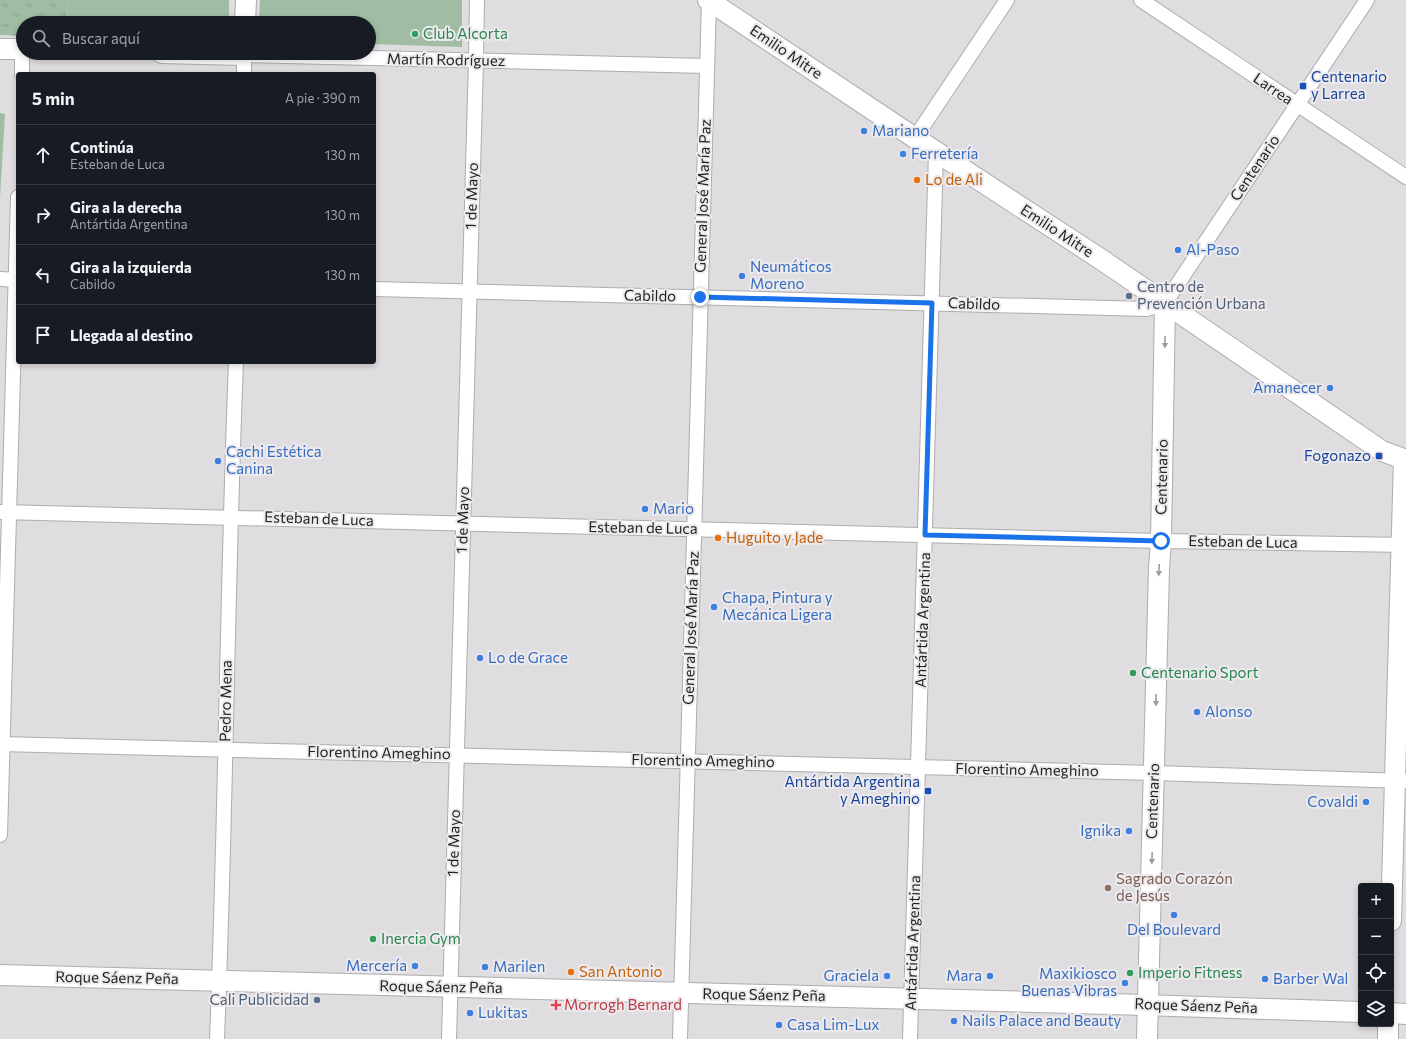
<!DOCTYPE html>
<html lang="es">
<meta charset="utf-8">
<style>
:root{--surface:#171b24;--page:#20242c;--text:#f1f3f6;--muted:#9ea1a6;--line:#363941}
body{margin:0;font-family:Commissioner,sans-serif;background:var(--page);color:var(--text)}
.controls{position:absolute;right:12px;bottom:12px;display:grid;overflow:hidden;border-radius:4px;box-shadow:0 2px 6px #0003}
.controls button{width:36px;height:36px;display:grid;place-items:center;padding:0;border:0;border-bottom:1px solid var(--line);background:var(--surface);color:var(--text);font:20px sans-serif}
.stop{position:absolute;width:12px;height:12px;margin:-9px;border:3px solid #1a73e8;border-radius:50%;background:#fff}
.stop.end{background:#1a73e8;border-color:#fff;box-shadow:0 1px 4px #0008}
.list{margin:0;padding:0;list-style:none}
h2{display:flex;justify-content:space-between;align-items:center;height:52px;margin:0;padding:0 16px;font-size:17px}
h2 small{font-size:13px;font-weight:400;color:var(--muted)}
.list li{display:grid;grid-template-columns:26px 1fr auto;gap:12px;align-items:center;box-sizing:border-box;height:60px;padding:0 16px;border-top:1px solid var(--line)}
.list b{display:block;font-size:15px;white-space:nowrap}
.list p{margin:0;font-size:13px;white-space:nowrap;color:var(--muted)}
.list em{font-size:13px;font-style:normal;color:var(--muted)}
.icon{flex:none;width:22px;height:22px;fill:none;stroke:currentColor;stroke-width:2;stroke-linecap:round;stroke-linejoin:round}
.map{position:relative;flex:none;width:1406px;height:1039px;overflow:hidden}
.search{position:absolute;background:var(--surface);box-shadow:0 2px 6px #0003;left:16px;top:16px;width:360px;height:44px;display:flex;align-items:center;gap:10px;box-sizing:border-box;padding:0 14px;border-radius:22px;color:var(--muted);font-size:15px}
.panel{position:absolute;background:var(--surface);box-shadow:0 2px 6px #0003;left:16px;top:72px;width:360px;height:292px;border-radius:4px}
.map>svg:first-child{display:block}
</style>
<div class="map">
<svg width="1406" height="1039" viewBox="0 0 1406 1039">
<defs>
<pattern id="grass-tufts" width="24" height="20" patternUnits="userSpaceOnUse"><rect width="24" height="20" fill="#a0bda3"/><path d="M3 7l-1-3M5 7V3M7 7l1-3M15 17l-1-3M17 17v-4M19 17l1-3" fill="none" stroke="#8aa28c"/></pattern>
</defs>
<rect width="100%" height="100%" fill="#dfdddf"/>
<polygon fill="url(#grass-tufts)" points="0,0 68,0 67,23 23,23 23,36 0,35"/>
<g fill="#a0bda3">
<polygon points="68,0 229,0 229,23 67,23"/>
<polygon points="260,0 462,0 462,47 369,44 369,23 259,23"/>
<polygon points="0,113 5,114 0,198"/>
</g>
<g fill="none" stroke-linecap="round" stroke-linejoin="round">
<defs>
<g id="street">
<polyline points="1141,0 1406,177"/>
<polyline points="22,74 22,49"/>
<polyline points="244,74 244,55 707,66"/>
<polyline points="915,138 1007,0"/>
<polyline points="0,279 18,280"/>
<polyline points="374,289 1147,309 1165,303 1367,0"/>
<polyline points="0,512 1161,541 1406,545"/>
<polyline points="0,744 1154,773 1406,781"/>
<polyline points="0,835 18,197"/>
<path d="M217,1039C226,813 227,588 236,362"/>
<polyline points="449,1039 476,60 477,0"/>
<polyline points="680,1039 709,1"/>
<polyline points="910,1039 936,152"/>
</g>
<g id="secondary">
<polyline points="708,0 915,138 1102,260 1382,451 1406,460"/>
<polyline points="245,23 246,0"/>
<polyline points="0,49 23,49"/>
<polyline points="162,53 244,55 244,53"/>
<polyline points="1391,921 1404,459"/>
<polyline points="0,975 1112,1004 1361,1012"/>
<polyline points="1391,1013 1406,1014"/>
<polyline points="1147,1039 1159,568 1161,541 1165,303"/>
<polyline points="1388,1039 1388,1024"/>
</g>
</defs>
<use href="#street" stroke="#aeacaf" stroke-width="16"/>
<use href="#secondary" stroke="#aeacaf" stroke-width="22"/>
<use href="#street" stroke="#fff" stroke-width="14"/>
<use href="#secondary" stroke="#fff" stroke-width="20"/>
</g>
<defs><path id="oneway-solid" d="M-6-.8H1V-3.2L6.5 0L1 3.2V.8H-6Z"/></defs>
<g fill="#9c9c9c">
<use href="#oneway-solid" transform="translate(1165 342) rotate(91)"/>
<use href="#oneway-solid" transform="translate(1159 570) rotate(92)"/>
<use href="#oneway-solid" transform="translate(1156 700) rotate(91)"/>
<use href="#oneway-solid" transform="translate(1152 858) rotate(92)"/>
</g>
<g fill="none" stroke-linecap="round" stroke-linejoin="round">
<polyline stroke="#1a73e8" stroke-width="5" points="700,297 932,303 925,535 1161,541"/>
</g>
<g fill="#2e9e5b" stroke="#edeaed" stroke-width="1.5">
<circle cx="415" cy="34" r="4"/>
<circle cx="1133" cy="673" r="4"/>
<circle cx="373" cy="939" r="4"/>
<circle cx="1130" cy="973" r="4"/>
</g>
<g fill="#1a4fb4" stroke="#edeaed" stroke-width="1.5">
<rect x="1299" y="82" width="8" height="8" rx="2"/>
<rect x="1375" y="452" width="8" height="8" rx="2"/>
<rect x="924" y="787" width="8" height="8" rx="2"/>
</g>
<g fill="#3f7fe0" stroke="#edeaed" stroke-width="1.5">
<circle cx="864" cy="131" r="4"/>
<circle cx="903" cy="154" r="4"/>
<circle cx="1178" cy="250" r="4"/>
<circle cx="742" cy="276" r="4"/>
<circle cx="1330" cy="388" r="4"/>
<circle cx="218" cy="461" r="4"/>
<circle cx="645" cy="509" r="4"/>
<circle cx="714" cy="607" r="4"/>
<circle cx="480" cy="658" r="4"/>
<circle cx="1197" cy="712" r="4"/>
<circle cx="1366" cy="802" r="4"/>
<circle cx="1129" cy="831" r="4"/>
<circle cx="1174" cy="915" r="4"/>
<circle cx="415" cy="966" r="4"/>
<circle cx="485" cy="967" r="4"/>
<circle cx="887" cy="976" r="4"/>
<circle cx="990" cy="976" r="4"/>
<circle cx="1265" cy="979" r="4"/>
<circle cx="1125" cy="983" r="4"/>
<circle cx="470" cy="1013" r="4"/>
<circle cx="954" cy="1021" r="4"/>
<circle cx="779" cy="1025" r="4"/>
</g>
<g fill="#e8710a" stroke="#edeaed" stroke-width="1.5">
<circle cx="917" cy="180" r="4"/>
<circle cx="718" cy="538" r="4"/>
<circle cx="571" cy="972" r="4"/>
</g>
<g fill="#5c6f8a" stroke="#edeaed" stroke-width="1.5">
<circle cx="1129" cy="296" r="4"/>
<circle cx="317" cy="1000" r="4"/>
</g>
<circle fill="#8d6e63" stroke="#edeaed" stroke-width="1.5" cx="1108" cy="888" r="4"/>
<path fill="#e0444e" stroke="#edeaed" stroke-width="1.5" d="M554 999h4v4h4v4h-4v4h-4v-4h-4v-4h4z"/>
<g text-anchor="middle" stroke-width="4" stroke-linejoin="round" paint-order="stroke">
<g font-size="15" fill="#27864d" stroke="#edeaed" text-anchor="start">
<text x="423" y="39">Club Alcorta</text>
<text x="1141" y="678">Centenario Sport</text>
<text x="381" y="944">Inercia Gym</text>
<text x="1138" y="978">Imperio Fitness</text>
</g>
<g font-size="15" fill="#242324" stroke="#edeaed">
<text transform="translate(786 52) rotate(34)" y="5">Emilio Mitre</text>
<text transform="translate(446 60) rotate(1)" y="5">Martín Rodríguez</text>
<text transform="translate(1273 89) rotate(34)" y="5">Larrea</text>
<text transform="translate(1255 168) rotate(-56)" y="5">Centenario</text>
<text transform="translate(472 196) rotate(-88)" y="5">1 de Mayo</text>
<text transform="translate(703 196) rotate(-88)" y="5">General José María Paz</text>
<text transform="translate(1057 231) rotate(33)" y="5">Emilio Mitre</text>
<text transform="translate(650 296) rotate(1)" y="5">Cabildo</text>
<text transform="translate(974 304) rotate(2)" y="5">Cabildo</text>
<text transform="translate(1162 477) rotate(-89)" y="5">Centenario</text>
<text transform="translate(319 519) rotate(2)" y="5">Esteban de Luca</text>
<text transform="translate(463 520) rotate(-88)" y="5">1 de Mayo</text>
<text transform="translate(643 528) rotate(1)" y="5">Esteban de Luca</text>
<text transform="translate(1243 542) rotate(1)" y="5">Esteban de Luca</text>
<text transform="translate(923 620) rotate(-88)" y="5">Antártida Argentina</text>
<text transform="translate(691 628) rotate(-88)" y="5">General José María Paz</text>
<text transform="translate(226 701) rotate(-89)" y="5">Pedro Mena</text>
<text transform="translate(379 753) rotate(1)" y="5">Florentino Ameghino</text>
<text transform="translate(703 761) rotate(1)" y="5">Florentino Ameghino</text>
<text transform="translate(1027 770) rotate(1)" y="5">Florentino Ameghino</text>
<text transform="translate(1153 801) rotate(-88)" y="5">Centenario</text>
<text transform="translate(454 843) rotate(-88)" y="5">1 de Mayo</text>
<text transform="translate(913 943) rotate(-88)" y="5">Antártida Argentina</text>
<text transform="translate(117 978) rotate(1)" y="5">Roque Sáenz Peña</text>
<text transform="translate(441 987) rotate(1)" y="5">Roque Sáenz Peña</text>
<text transform="translate(764 995) rotate(1)" y="5">Roque Sáenz Peña</text>
<text transform="translate(1196 1006) rotate(2)" y="5">Roque Sáenz Peña</text>
</g>
<g font-size="15" fill="#164399" stroke="#edeaed" text-anchor="end">
<text x="1311" y="82" text-anchor="start">Centenario<tspan x="1311" dy="17">y Larrea</tspan></text>
<text x="1371" y="461">Fogonazo</text>
<text x="920" y="787">Antártida Argentina<tspan x="920" dy="17">y Ameghino</tspan></text>
</g>
<g font-size="15" fill="#366cbe" stroke="#edeaed" text-anchor="start">
<text x="872" y="136">Mariano</text>
<text x="911" y="159">Ferretería</text>
<text x="1186" y="255">Al-Paso</text>
<text x="750" y="272">Neumáticos<tspan x="750" dy="17">Moreno</tspan></text>
<text x="1322" y="393" text-anchor="end">Amanecer</text>
<text x="226" y="457">Cachi Estética<tspan x="226" dy="17">Canina</tspan></text>
<text x="653" y="514">Mario</text>
<text x="722" y="603">Chapa, Pintura y<tspan x="722" dy="17">Mecánica Ligera</tspan></text>
<text x="488" y="663">Lo de Grace</text>
<text x="1205" y="717">Alonso</text>
<text x="1358" y="807" text-anchor="end">Covaldi</text>
<text x="1121" y="836" text-anchor="end">Ignika</text>
<text x="1174" y="935" text-anchor="middle">Del Boulevard</text>
<text x="407" y="971" text-anchor="end">Mercería</text>
<text x="493" y="972">Marilen</text>
<text x="1117" y="979" text-anchor="end">Maxikiosco<tspan x="1117" dy="17">Buenas Vibras</tspan></text>
<text x="879" y="981" text-anchor="end">Graciela</text>
<text x="982" y="981" text-anchor="end">Mara</text>
<text x="1273" y="984">Barber Wal</text>
<text x="478" y="1018">Lukitas</text>
<text x="962" y="1026">Nails Palace and Beauty</text>
<text x="787" y="1030">Casa Lim-Lux</text>
</g>
<g font-size="15" fill="#c56008" stroke="#edeaed" text-anchor="start">
<text x="925" y="185">Lo de Ali</text>
<text x="726" y="543">Huguito y Jade</text>
<text x="579" y="977">San Antonio</text>
</g>
<g font-size="15" fill="#4e5e75" stroke="#edeaed" text-anchor="start">
<text x="1137" y="292">Centro de<tspan x="1137" dy="17">Prevención Urbana</tspan></text>
<text x="309" y="1005" text-anchor="end">Cali Publicidad</text>
</g>
<g font-size="15" fill="#785e54" stroke="#edeaed" text-anchor="start">
<text x="1116" y="884">Sagrado Corazón<tspan x="1116" dy="17">de Jesús</tspan></text>
</g>
<g font-size="15" fill="#be3a42" stroke="#edeaed" text-anchor="start">
<text x="564" y="1010">Morrogh Bernard</text>
</g>
</g>
</svg>
<div class="controls">
<button>+</button>
<button>−</button>
<button><svg class="icon" aria-label="locate" viewBox="0 0 24 24"><circle cx="12" cy="12" r="6"/><path d="M12 2v4M12 18v4M2 12h4M18 12h4"/></svg></button>
<button><svg class="icon" aria-label="layers" viewBox="0 0 24 24"><path d="M12 4l9 5-9 5-9-5zM3 14l9 5 9-5"/></svg></button>
</div>
<div class="stop" style="left:1161px;top:541px"></div>
<div class="stop end" style="left:700px;top:297px"></div>
<div class="search"><svg class="icon" aria-label="search" viewBox="0 0 24 24"><circle cx="10" cy="10" r="6"/><path d="M15 15l6 6"/></svg>Buscar aquí</div>
<section class="panel">
<h2>5 min<small>A pie · 390 m</small></h2>
<ul class="list">
<li><svg class="icon" aria-label="ahead" viewBox="0 0 24 24"><path d="M12 20V5M6 11l6-6 6 6"/></svg><div><b>Continúa</b><p>Esteban de Luca</p></div><em>130 m</em></li>
<li><svg class="icon" aria-label="right" viewBox="0 0 24 24"><path d="M7 20v-9h11M14 6l5 5-5 5"/></svg><div><b>Gira a la derecha</b><p>Antártida Argentina</p></div><em>130 m</em></li>
<li><svg class="icon" aria-label="left" viewBox="0 0 24 24"><path d="M17 20v-9H6M10 6l-5 5 5 5"/></svg><div><b>Gira a la izquierda</b><p>Cabildo</p></div><em>130 m</em></li>
<li><svg class="icon" aria-label="arrive" viewBox="0 0 24 24"><path d="M6 21V4h12l-3 4 3 4H6"/></svg><div><b>Llegada al destino</b></div></li>
</ul>
</section>
</div>
